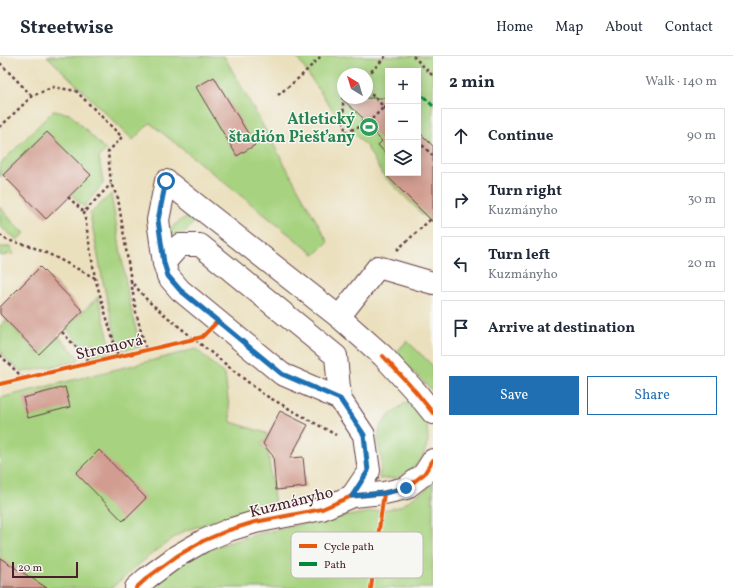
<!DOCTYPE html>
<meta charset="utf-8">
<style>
:root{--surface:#fff;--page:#f6f6f7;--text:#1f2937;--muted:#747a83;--line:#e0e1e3;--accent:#1f6fb2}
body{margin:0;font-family:Vollkorn,serif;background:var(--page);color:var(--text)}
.controls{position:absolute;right:12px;top:12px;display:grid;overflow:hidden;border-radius:0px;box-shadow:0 2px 10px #0003}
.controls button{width:36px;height:36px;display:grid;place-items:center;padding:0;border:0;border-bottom:1px solid var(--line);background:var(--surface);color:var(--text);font:20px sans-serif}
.compass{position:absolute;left:337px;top:12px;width:36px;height:36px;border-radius:50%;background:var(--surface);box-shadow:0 2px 10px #0003;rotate:322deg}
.scale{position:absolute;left:12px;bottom:10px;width:66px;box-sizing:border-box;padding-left:4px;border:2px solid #4a1f2b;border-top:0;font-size:11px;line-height:14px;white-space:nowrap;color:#4a1f2b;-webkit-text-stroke:3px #f6f6f2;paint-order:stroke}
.stop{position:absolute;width:12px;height:12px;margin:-9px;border:3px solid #1f6fb2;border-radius:50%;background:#fff}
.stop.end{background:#1f6fb2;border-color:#fff;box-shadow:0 1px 4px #0008}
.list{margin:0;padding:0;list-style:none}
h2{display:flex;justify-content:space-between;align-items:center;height:52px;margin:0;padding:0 16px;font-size:17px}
h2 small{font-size:13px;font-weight:400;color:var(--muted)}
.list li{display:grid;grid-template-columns:26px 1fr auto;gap:12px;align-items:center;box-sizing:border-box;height:56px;margin:0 8px 8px;padding:0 8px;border:1px solid var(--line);border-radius:0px}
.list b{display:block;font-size:15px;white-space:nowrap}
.list p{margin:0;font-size:13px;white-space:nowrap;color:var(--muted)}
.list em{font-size:13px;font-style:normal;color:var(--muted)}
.actions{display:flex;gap:8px;padding:12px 16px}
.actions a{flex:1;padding:9px 0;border:1px solid var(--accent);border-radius:0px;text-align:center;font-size:14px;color:var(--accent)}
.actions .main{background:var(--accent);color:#fff}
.icon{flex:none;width:22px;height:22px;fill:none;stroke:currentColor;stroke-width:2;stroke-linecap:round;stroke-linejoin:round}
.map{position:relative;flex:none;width:433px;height:532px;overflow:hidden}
header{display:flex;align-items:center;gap:24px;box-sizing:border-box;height:56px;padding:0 20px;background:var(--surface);border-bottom:1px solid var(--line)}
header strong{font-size:19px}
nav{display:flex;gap:22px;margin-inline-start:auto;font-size:14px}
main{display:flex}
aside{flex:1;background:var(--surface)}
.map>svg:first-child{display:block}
</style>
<header>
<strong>Streetwise</strong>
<nav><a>Home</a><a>Map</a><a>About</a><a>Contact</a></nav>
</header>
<main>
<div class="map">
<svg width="433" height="532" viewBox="0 0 433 532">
<rect width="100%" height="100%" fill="#f6f6f2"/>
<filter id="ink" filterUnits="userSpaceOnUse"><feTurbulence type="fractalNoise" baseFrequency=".025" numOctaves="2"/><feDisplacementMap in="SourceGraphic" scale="8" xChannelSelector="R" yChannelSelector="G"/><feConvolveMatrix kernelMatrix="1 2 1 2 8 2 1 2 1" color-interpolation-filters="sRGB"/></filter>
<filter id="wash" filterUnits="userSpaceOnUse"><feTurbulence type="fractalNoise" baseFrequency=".012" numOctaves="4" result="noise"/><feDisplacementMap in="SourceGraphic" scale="16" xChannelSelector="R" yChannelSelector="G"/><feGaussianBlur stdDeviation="0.9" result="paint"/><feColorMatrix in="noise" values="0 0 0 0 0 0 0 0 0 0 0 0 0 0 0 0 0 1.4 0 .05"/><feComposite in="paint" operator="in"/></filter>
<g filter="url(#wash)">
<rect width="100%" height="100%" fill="#ebe0be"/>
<g fill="#a7d380" stroke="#787956" fill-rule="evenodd">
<polygon points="47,0 224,0 328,186 315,199 150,67 133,84"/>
<path d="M296,0H433V169L382,118L367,91L331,52ZM388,15H418V117H388ZM343,18H367V42H343Z"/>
<polygon points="53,55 70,58 106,94 99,101 103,127 84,151 71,138 90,119 47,76 0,121 0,108"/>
<polygon points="111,138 128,239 140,291 119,295 103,226 90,158"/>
<polygon points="0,151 16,170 25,177 17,184 0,170"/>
<path d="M192,160L198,162L169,193C169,189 169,184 169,180C170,169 182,162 192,160Z"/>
<polygon points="0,191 11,191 13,198 0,200"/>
<polygon points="98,241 112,296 91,301 66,272"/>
<polygon points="6,264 39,298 58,280 79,302 76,306 23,316 7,304 0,295 0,270"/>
<polygon points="407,285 433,310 433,335 395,298"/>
<polygon points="196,293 225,319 231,366 266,377 268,381 261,388 268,397 275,449 236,457 182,476 154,496 111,532 0,532 0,342 158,303"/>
<polygon points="405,347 418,350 427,367 428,385 422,403 409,415 397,422 379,423 382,405 378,384 380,371 389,360"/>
<polygon points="433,424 433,532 146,532 185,500 254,479 292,470 399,451 428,432"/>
</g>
<g id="blocks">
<g fill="#d29d90">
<polygon points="214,21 255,89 237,100 196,31"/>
<polygon points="341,42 385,42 388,45 388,100 378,89 382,85 361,64 363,62"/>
<polygon points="418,75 433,90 433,166 386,119 388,117 418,117"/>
<polygon points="47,76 91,119 46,163 3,119"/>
<polygon points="40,211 83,255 39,298 0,258 0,251"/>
<polygon points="65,331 70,351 28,362 23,342"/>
<polygon points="280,355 308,369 290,402 303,401 306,431 276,434 273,400 263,388"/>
<polygon points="99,394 146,442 123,465 76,417"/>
<polygon points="0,502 47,532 0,532"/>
</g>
</g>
</g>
<g filter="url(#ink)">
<use href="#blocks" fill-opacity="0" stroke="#623c41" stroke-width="1"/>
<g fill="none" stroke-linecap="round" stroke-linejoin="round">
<defs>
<g id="minor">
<polyline points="164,207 180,189 200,189 336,300 340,343 364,379 369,415 352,440"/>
<polyline points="339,261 378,211 433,227"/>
<polyline points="340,343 282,318 180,234 168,220 164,207 158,164 166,125 339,261 383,300 416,336 433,357"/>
<polyline points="136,532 147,522 177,500 203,485 229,474 255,466 322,453 352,440 384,437 406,432 424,418 433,404"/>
</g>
</defs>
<use href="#minor" stroke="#623c41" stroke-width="24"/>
<g stroke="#623c41" stroke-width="2.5" stroke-dasharray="3 3" stroke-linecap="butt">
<polyline points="413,0 433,20"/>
<polyline points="0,7 32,40"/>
<polyline points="367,20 386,0"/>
<polyline points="367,34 388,55"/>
<polyline points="278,39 300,21 321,0"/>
<polyline points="347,42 343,47 345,76 366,69 384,51"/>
<polyline points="0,71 32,40 54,31 76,35 122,81 108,96 111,128 118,142 131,225 148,245 194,283 263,338 336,379"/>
<polyline points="418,85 433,100"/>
<polyline points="68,141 84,156 111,128"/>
<polyline points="84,156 95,222 118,300"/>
<polyline points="0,179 7,184 30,190 53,200 95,222"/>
<polyline points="397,194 431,163"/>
<polyline points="131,225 136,256 146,294"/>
<polyline points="62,276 90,306"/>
<polyline points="0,299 23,322"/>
<polyline points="0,328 202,281"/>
</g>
<use href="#minor" stroke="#fff" stroke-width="22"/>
<polyline stroke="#00873e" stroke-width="3" stroke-dasharray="6 3" stroke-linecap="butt" points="423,40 433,50"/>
<defs>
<g id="cycleway">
<polyline points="383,300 416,336 433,357"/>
<polyline points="0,328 194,283 202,281 217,266"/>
<polyline points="136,532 147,522 177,500 203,485 229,474 255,466 322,453 352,440 384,437 406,432 424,418 433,404"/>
<polyline points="371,532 384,437"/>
</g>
</defs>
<use href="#cycleway" stroke="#f6f6f2" stroke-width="6"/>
<use href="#cycleway" stroke="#e8590c" stroke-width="4"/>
</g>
</g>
<g fill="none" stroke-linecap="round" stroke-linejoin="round" filter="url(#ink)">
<polyline stroke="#1f6fb2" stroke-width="5" points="166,125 158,164 164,207 168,220 180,234 282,318 340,343 364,379 368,415 352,440 384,437 406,432"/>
</g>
<defs>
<symbol id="stadium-disc" viewBox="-11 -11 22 22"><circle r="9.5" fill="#2e9e5b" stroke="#f6f6f2"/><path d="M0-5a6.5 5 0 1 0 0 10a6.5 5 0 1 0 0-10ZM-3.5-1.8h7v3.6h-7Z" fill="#fff"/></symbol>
</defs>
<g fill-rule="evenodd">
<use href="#stadium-disc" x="358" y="60" width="22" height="22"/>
</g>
<g text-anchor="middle" stroke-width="3" stroke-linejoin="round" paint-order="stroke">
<g font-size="16" font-weight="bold" fill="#27864d" stroke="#f6f6f2" text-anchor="end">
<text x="355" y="68">Atletický<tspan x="355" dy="18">štadión Piešťany</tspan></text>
</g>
<g font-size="16" fill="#4a1f2b" stroke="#f6f6f2">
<text transform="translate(109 290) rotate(-13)" y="6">Stromová</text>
<text transform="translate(291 445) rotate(-14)" y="6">Kuzmányho</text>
</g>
</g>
<rect x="291" y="476" width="132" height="46" rx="6" fill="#f6f6f2" stroke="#c2b6b6" stroke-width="1"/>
<rect x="299" y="488" width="18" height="4" fill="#e8590c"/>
<rect x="299" y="506" width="18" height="4" fill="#00873e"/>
<g font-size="11" fill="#4a1f2b">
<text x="324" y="494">Cycle path</text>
<text x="324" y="512">Path</text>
</g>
</svg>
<div class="controls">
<button>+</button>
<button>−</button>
<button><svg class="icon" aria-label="layers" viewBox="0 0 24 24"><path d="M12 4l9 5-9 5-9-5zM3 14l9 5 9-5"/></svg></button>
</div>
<svg class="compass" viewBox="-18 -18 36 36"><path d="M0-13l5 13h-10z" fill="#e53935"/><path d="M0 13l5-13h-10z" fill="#747a83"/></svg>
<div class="scale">20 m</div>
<div class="stop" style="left:166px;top:125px"></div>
<div class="stop end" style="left:406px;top:432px"></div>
</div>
<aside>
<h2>2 min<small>Walk · 140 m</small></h2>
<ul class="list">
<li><svg class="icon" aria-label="ahead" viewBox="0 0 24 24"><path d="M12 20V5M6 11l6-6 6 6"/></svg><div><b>Continue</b></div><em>90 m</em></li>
<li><svg class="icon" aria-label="right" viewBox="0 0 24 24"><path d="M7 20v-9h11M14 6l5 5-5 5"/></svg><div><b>Turn right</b><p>Kuzmányho</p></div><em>30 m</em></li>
<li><svg class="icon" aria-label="left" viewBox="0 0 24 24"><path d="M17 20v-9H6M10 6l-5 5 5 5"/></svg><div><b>Turn left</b><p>Kuzmányho</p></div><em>20 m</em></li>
<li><svg class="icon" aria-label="arrive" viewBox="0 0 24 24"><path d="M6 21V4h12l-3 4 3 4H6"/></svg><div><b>Arrive at destination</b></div></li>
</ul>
<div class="actions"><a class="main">Save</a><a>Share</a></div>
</aside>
</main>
